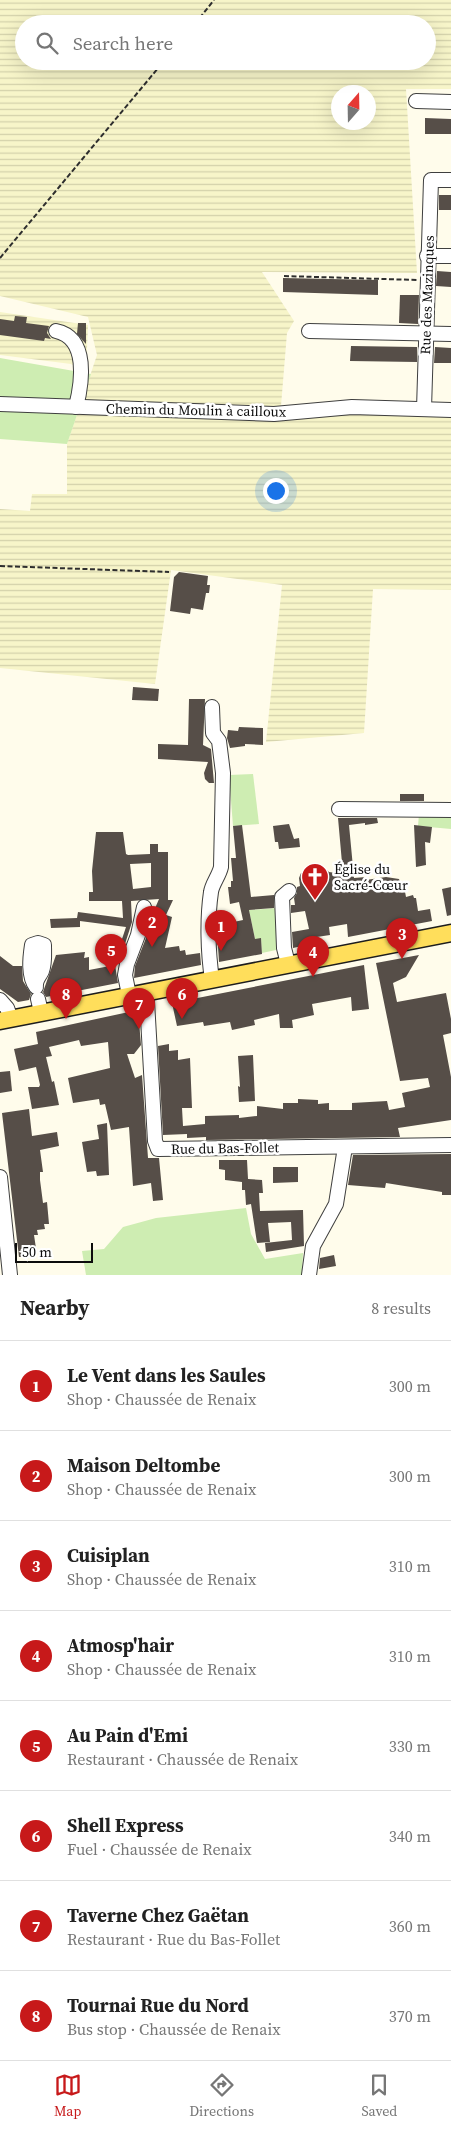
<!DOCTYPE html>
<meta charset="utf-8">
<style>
:root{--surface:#fff;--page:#f6f6f6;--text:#222;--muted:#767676;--line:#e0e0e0;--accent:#c7191a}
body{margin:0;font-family:"Source Serif 4",serif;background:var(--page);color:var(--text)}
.compass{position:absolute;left:331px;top:85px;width:45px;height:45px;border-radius:50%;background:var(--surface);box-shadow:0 5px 20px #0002;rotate:20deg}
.scale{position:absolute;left:15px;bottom:12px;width:78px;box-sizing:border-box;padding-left:5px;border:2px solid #0c0c0c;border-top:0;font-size:14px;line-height:18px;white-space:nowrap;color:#0c0c0c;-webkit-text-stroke:4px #fff;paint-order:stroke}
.you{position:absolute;left:275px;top:490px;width:18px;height:18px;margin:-12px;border:4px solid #fff;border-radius:50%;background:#1a73e8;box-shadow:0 0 0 8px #1a73e833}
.badge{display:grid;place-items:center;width:32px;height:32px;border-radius:50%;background:var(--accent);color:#fff;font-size:16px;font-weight:700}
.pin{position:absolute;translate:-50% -41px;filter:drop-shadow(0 1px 2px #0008)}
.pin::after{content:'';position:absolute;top:26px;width:18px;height:15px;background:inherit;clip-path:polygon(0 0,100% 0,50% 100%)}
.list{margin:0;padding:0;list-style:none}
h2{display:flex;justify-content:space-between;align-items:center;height:65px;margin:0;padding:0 20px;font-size:21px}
h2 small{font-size:16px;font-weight:400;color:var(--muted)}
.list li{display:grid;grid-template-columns:32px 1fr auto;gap:15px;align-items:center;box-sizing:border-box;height:90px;padding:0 20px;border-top:1px solid var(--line)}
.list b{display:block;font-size:19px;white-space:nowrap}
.list p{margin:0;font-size:16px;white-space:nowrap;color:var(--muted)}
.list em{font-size:16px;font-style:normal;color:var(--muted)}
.icon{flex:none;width:28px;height:28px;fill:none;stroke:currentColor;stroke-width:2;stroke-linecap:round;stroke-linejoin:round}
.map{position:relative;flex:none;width:451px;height:1275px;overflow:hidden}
.search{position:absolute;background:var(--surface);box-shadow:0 5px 20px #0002;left:15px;right:15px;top:15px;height:55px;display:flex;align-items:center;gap:12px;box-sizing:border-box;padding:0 18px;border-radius:28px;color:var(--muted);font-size:19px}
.sheet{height:785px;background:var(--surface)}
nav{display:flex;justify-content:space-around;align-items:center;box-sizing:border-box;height:70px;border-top:1px solid var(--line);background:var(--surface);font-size:14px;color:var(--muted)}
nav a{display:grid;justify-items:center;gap:2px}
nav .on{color:var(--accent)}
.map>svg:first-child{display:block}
</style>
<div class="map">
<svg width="451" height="1275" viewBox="0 0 451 1275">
<defs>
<pattern id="farmland-rules" width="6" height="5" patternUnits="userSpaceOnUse" patternTransform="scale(1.25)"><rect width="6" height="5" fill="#f7f5c9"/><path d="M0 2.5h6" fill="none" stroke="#d3d1ab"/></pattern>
</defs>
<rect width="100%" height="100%" fill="#fffceb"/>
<g fill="url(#farmland-rules)" fill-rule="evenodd">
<path d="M0,0H451V89H406L417,273L262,272L294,321L287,333L280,418L320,413H451V590L373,589L364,733L266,742L282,585L171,570L155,684L0,668V509L30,511L32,494H67V444L97,355L88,317L0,296ZM24,24H427V61H24ZM338,92H368V122H338Z"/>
<polygon points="0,312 88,325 86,372 71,364 0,355"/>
</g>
<g fill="#ceedb2">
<polygon points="0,358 91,374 67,444 0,439"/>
<polygon points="253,774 259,824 233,826 229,775"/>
<polygon points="419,814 451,814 451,829 418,826"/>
<polygon points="277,908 279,945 276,950 262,953 261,939 255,939 249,910"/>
<polygon points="246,1208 251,1234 265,1259 303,1253 302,1275 86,1275 82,1251 104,1249 123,1227 156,1218"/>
</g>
<g fill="#564e48" fill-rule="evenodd">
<polygon points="425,118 451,119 451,134 425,134"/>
<rect x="439" y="195" width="12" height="15"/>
<polygon points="437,271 451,272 451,287 436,286"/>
<polygon points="283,278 378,280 378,295 283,292"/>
<polygon points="400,295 419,295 418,324 399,323"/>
<polygon points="15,316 27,317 26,323 49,326 47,333 51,339 45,338 44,341 0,335 0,319 14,321"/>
<polygon points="78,323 86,323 86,344 77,334"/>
<polygon points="351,346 417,347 417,362 350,361"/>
<polygon points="435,347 451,348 451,363 434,363"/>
<polygon points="179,572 208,576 207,585 210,585 209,593 206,593 203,610 191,608 190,614 170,611 174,577"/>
<polygon points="133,687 159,689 158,701 132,700"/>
<polygon points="189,699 205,699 203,745 211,749 214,783 209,783 205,779 204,773 208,762 158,759 158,744 188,745"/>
<polygon points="239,727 263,728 263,745 245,744 245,746 230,748 227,738 228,730 238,731"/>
<rect x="400" y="794" width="24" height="7"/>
<polygon points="338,818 377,818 378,823 365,825 365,823 349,825 354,878 366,877 366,880 386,877 399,879 400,882 403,881 406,897 413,895 414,898 416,898 418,911 430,909 432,921 348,937 347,924 329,927 330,935 310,938 311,944 293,948 292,932 309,929 305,911 291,913 291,905 295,905 294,898 297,893 297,887 300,886 299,878 301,873 325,868 329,872 343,874"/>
<polygon points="289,824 294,839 299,838 300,847 279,849 278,842 275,842 273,826"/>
<polygon points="242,825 251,897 274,895 274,908 249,910 255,939 261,938 262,954 219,962 217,930 219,930 220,927 225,926 224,924 243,920 239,902 230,904 228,887 231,887 231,881 233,881 231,858 236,858 233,826"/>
<polygon points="414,825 432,827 430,843 425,842 426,865 416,867"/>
<path d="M96,832H123L126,854L128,855L150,854V844H158V852H168V900H173L166,915L172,917L165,948L179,946L180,951L185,950L186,955L200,953L201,965L134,978L135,966L146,938L150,920L159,899L131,901L132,922L125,944L121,942L126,927L80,921V927L51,928L50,919L77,918L78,912L123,918L122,901H89V892H93L92,871ZM151,863V887L133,889L130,864Z"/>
<polygon points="451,887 451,915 447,916 442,889"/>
<polygon points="85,952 84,958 89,957 89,970 115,965 118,983 46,997 43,992 56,955"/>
<polygon points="419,955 406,977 393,983 397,1002 446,993 451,1019 451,1033 443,1035 451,1077 451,1120 398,1128 400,1137 206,1140 206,1137 187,1138 187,1134 163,1135 158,1046 169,1044 169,1051 178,1050 178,1060 190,1058 192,1108 182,1108 183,1126 205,1124 205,1116 239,1115 239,1118 257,1116 257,1106 283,1109 283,1103 298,1103 298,1099 318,1100 318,1104 329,1103 329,1110 352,1110 352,1103 387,1101 389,1110 405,1107 402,1093 430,1087 428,1078 400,1081 376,963"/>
<polygon points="0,956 13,966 22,966 23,981 31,994 29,1000 18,1002 0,989"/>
<polygon points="364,965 369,1009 352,1011 351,997 312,1004 314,1015 292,1020 293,1028 280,1028 279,1014 254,1020 255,1025 232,1030 230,1022 204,1026 203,1022 177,1026 172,1003"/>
<polygon points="138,1010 141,1045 134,1054 127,1054 135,1078 142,1075 148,1158 159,1158 163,1200 153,1201 151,1183 133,1186 129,1127 111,1130 105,1104 100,1105 99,1099 73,1103 68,1078 110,1068 108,1042 81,1046 79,1040 49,1047 52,1056 46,1057 52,1082 54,1081 59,1105 32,1109 28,1087 39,1087 40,1085 36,1067 19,1071 14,1049 38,1044 36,1032"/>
<polygon points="253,1055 255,1101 239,1102 238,1086 240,1087 238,1056"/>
<polygon points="10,1071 12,1091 0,1093 0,1072"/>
<polygon points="29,1109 32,1136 57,1132 59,1146 40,1150 43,1172 40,1172 40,1180 43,1203 47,1202 49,1224 44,1224 45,1229 37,1230 38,1235 34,1235 37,1255 19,1257 2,1113"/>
<polygon points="107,1123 109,1175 97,1176 96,1171 87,1172 82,1142 99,1139 97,1125"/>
<polygon points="451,1154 451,1195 442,1195 442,1192 386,1183 385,1188 348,1185 353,1155"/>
<polygon points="219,1160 247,1160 248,1179 262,1180 263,1193 259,1193 260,1211 303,1210 304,1246 266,1252 265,1243 292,1240 291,1222 268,1223 270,1242 257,1243 251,1204 246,1205 245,1190 242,1190 242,1182 225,1180 225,1170 219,1169"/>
<polygon points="273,1167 298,1167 298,1182 273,1183"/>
<polygon points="334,1255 336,1266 319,1269 320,1258"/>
</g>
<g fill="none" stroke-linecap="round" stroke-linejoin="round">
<defs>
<g id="minor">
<polyline points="416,101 451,102"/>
<polyline points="427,256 451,256"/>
<path d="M56,331C89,338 82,383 76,407"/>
<polyline points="309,331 451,334"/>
<polyline points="0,404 274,414 352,407 451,410"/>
<polyline points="424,409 431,180 451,180"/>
<polyline points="339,809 451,810"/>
<path d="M38,943L44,945C44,954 45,963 42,971C39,977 35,980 36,987C28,976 30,958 32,945Z"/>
<polyline points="288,964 284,948 282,897 289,891"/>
<path d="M212,979C208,953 207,919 211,892C212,884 219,876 221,867L223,773L219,741L213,733L212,707"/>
<polyline points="145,992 147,1001 155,1141 158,1149 451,1145"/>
<polyline points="129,995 125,975 127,964 138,935 144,907"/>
<polyline points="38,999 41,1012"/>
<polyline points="0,1000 7,1008 11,1019"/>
<polyline points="0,1177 10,1275"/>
<polyline points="309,1275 313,1246 336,1204 345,1147"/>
</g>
<polyline id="major" points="0,1021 451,933"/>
</defs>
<use href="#minor" stroke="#3f3f3f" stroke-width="16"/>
<use href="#major" stroke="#1d1d1d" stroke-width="19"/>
<g stroke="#2e2e2e" stroke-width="2" stroke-dasharray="5 2.5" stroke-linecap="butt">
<polyline points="195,24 214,0"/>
<polyline points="0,258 164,61"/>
<polyline points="284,276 417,280"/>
<polyline points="0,566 169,572"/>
</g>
<use href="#minor" stroke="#fff" stroke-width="14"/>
<use href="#major" stroke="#ffde5b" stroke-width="16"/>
</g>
<defs>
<symbol id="church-pin" viewBox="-11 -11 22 30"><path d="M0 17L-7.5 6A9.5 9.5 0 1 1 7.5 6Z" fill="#c7191a" stroke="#fff"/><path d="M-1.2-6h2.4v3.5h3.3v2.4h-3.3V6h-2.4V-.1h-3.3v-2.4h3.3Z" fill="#fff"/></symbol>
</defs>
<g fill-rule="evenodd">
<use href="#church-pin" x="299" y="861" width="32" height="43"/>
</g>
<g text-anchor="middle" stroke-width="5" stroke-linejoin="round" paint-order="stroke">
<g font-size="14" fill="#0c0c0c" stroke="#fff">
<text transform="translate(427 295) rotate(-88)" y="5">Rue des Mazinques</text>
<text transform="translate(196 410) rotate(1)" y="5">Chemin du Moulin à cailloux</text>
<text transform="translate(225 1148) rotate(-1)" y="5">Rue du Bas-Follet</text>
</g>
<g font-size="14" fill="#0c0c0c" stroke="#fff" text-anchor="start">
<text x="334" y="874">Église du<tspan x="334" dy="16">Sacré-Cœur</tspan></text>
</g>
</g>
</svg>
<svg class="compass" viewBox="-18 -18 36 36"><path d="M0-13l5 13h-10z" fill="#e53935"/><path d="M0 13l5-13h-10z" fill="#767676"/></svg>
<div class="scale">50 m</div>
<div class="you"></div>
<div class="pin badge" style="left:221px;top:951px">1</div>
<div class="pin badge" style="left:152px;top:947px">2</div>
<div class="pin badge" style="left:402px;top:959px">3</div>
<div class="pin badge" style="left:313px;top:977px">4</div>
<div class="pin badge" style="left:111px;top:975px">5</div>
<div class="pin badge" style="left:182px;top:1019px">6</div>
<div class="pin badge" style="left:139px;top:1029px">7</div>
<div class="pin badge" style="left:66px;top:1019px">8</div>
<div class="search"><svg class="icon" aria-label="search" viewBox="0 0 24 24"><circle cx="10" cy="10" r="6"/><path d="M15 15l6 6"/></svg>Search here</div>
</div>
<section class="sheet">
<h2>Nearby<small>8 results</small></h2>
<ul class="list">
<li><span class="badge">1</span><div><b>Le Vent dans les Saules</b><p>Shop · Chaussée de Renaix</p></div><em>300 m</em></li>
<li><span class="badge">2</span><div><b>Maison Deltombe</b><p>Shop · Chaussée de Renaix</p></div><em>300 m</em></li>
<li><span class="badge">3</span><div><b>Cuisiplan</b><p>Shop · Chaussée de Renaix</p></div><em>310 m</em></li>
<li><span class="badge">4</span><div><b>Atmosp'hair</b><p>Shop · Chaussée de Renaix</p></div><em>310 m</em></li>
<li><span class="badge">5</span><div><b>Au Pain d'Emi</b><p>Restaurant · Chaussée de Renaix</p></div><em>330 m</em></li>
<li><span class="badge">6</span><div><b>Shell Express</b><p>Fuel · Chaussée de Renaix</p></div><em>340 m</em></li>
<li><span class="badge">7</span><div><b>Taverne Chez Gaëtan</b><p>Restaurant · Rue du Bas-Follet</p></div><em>360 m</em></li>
<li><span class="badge">8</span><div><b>Tournai Rue du Nord</b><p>Bus stop · Chaussée de Renaix</p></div><em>370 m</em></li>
</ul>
</section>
<nav>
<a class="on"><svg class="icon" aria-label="map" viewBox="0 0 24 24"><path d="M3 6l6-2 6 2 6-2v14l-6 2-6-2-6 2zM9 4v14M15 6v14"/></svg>Map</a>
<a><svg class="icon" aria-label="directions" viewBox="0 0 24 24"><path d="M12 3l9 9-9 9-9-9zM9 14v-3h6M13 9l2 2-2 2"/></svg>Directions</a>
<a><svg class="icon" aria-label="saved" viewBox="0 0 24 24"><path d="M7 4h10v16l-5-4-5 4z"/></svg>Saved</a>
</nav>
